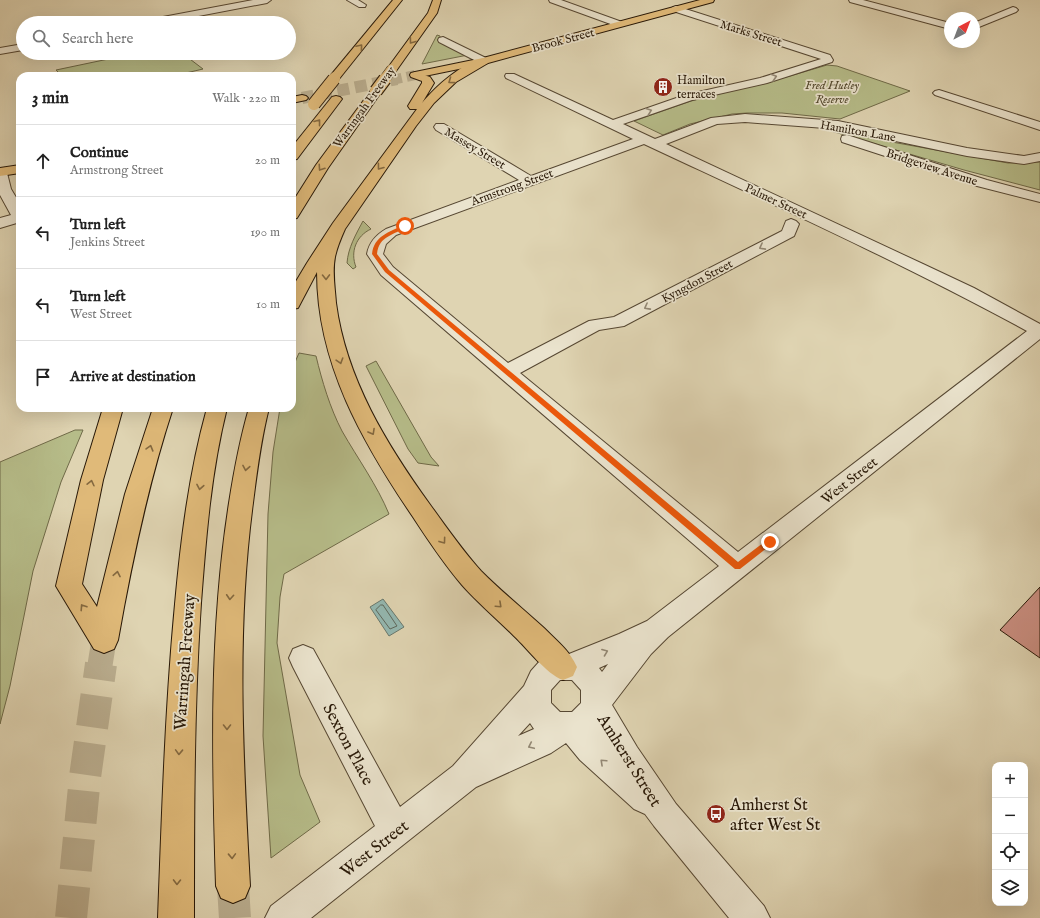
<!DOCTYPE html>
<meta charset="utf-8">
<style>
:root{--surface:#fff;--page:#f2f2f2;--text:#222;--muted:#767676;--line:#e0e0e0}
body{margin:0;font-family:"IM FELL English",serif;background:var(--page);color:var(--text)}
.controls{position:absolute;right:12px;bottom:12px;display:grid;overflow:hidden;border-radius:8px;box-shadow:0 4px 16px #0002}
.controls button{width:36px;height:36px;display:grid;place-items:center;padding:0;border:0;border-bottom:1px solid var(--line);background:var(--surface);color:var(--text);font:20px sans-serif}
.compass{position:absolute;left:944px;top:12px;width:36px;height:36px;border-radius:50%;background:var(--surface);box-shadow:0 4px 16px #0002;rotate:42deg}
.stop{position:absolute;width:12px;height:12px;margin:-9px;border:3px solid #ea580c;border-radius:50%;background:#fff}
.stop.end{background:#ea580c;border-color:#fff;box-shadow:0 1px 4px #0008}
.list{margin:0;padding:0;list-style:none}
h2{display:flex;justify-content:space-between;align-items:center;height:52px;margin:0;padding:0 16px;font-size:17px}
h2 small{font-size:13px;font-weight:400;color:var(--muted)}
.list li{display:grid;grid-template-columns:26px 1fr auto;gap:12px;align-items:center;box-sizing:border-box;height:72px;padding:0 16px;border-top:1px solid var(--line)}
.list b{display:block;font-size:15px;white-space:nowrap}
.list p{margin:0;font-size:13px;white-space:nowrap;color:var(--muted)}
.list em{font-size:13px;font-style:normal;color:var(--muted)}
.icon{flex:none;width:22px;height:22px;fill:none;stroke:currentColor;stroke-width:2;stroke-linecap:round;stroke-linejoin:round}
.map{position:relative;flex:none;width:1040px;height:918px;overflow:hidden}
.search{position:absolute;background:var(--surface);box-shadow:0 4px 16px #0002;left:16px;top:16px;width:280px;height:44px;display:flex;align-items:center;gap:10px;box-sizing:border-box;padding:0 14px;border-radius:22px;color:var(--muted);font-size:15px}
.panel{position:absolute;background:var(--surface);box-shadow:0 4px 16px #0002;left:16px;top:72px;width:280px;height:340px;border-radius:12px}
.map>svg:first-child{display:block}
</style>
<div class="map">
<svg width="1040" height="918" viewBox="0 0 1040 918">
<rect width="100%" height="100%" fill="#dfd4b2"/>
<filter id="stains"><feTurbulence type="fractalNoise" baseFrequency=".005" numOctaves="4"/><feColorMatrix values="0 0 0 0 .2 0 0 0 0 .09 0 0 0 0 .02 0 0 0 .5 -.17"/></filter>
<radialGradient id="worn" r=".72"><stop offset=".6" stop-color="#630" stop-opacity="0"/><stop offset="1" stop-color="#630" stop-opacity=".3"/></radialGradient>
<g fill="#b6bc89" stroke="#6f6a48">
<polygon points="437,35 440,36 440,41 468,55 422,64"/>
<polygon points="137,53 182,53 203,69 173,76 62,76 56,70"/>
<polygon points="827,65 837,66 910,91 840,119 782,113 747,113 732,114 690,124 663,135 634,121 691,101 790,76"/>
<polygon points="831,131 1008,163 1040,162 1040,190 964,170"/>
<path d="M363,221L371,229C356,236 350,252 356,267L353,269L347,263C348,248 356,234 363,221Z"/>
<path d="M299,353L316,356C322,381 330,408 342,431C358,459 377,485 389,514L284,574L280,597L277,643L300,775L320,822L271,858L263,736L268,514L273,452L280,408H292V369Z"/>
<polygon points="376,361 431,457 439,466 418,463 408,449 366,366"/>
<polygon points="75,430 83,430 61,482 33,571 10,686 0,724 0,462"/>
</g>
<polygon fill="#94b8b1" stroke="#69786d" points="383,599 404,627 389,636 370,607"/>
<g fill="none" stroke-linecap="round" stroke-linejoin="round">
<polygon stroke="#5e685c" stroke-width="1" points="381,605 383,605 397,626 390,629 376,610"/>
</g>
<polygon fill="#cb8f82" stroke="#281807" points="1040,587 1040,658 1000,630"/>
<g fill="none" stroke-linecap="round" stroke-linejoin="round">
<polyline stroke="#baae90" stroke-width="10" stroke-dasharray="10 5" stroke-linecap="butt" points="392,80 415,75"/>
<polyline stroke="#baae90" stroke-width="12" stroke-dasharray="12 6" stroke-linecap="butt" points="302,98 397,79"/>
<polyline stroke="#baae90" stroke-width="25" stroke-dasharray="25 12" stroke-linecap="butt" points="100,665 104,640"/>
<g stroke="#baae90" stroke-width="32" stroke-dasharray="32 16" stroke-linecap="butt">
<polyline points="233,886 235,918"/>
<polyline points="71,918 85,777 101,664"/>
</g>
<defs>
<g id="minor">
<polygon points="253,0 271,0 267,3 162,23 142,23 147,20"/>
<polygon points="347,0 358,0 366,5 365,7 359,7"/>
<polygon points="549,0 561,0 622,22 624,24 619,27 616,26 550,2"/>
<polygon points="849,0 863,0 950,23 950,29 850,2"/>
<path d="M676,6L830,55L833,60L832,62L767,83L692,100L623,124L655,139L711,118L745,114L838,121L967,148L1024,156L1040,153V161L1024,164L967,156L838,129L745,122L717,124L666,144L923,264L974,288L1040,324V339L668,637L651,654L612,705L637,747L676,804L764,906L770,918H729L654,826L645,814L634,809L580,760L566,743L551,753L476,787L311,918H265L271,906L375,826L293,667L289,658L293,649L303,645L313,649L400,807L453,766L524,686L531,671L539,662L557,655L569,654L619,634L647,621L719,566L381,275L367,254C369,242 376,235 386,229L519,180L436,130L434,127L436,124H444L531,176L633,139L506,78L505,76L506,74H514L613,120L685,95L760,78L821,59L673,11L671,9L673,7ZM644,144C772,204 902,263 1027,331L738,552L520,373L599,330L624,326L794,236L799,224L796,221L791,219L786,221L782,231L614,317L589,321L508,363L393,267L383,254L386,244L396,235ZM608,664L602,672L599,668ZM560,680H572L581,690V703L572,712H560L551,703V690ZM530,723L534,729L518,736Z"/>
<polygon points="1013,7 1016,8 1018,10 1016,12 974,29 974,23"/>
<polygon points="443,37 488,59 489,61 484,64 480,63 439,42 438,40 439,38"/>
<polygon points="23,44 23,50 0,54 0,48"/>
<polygon points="939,90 1040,122 1040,130 935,95 933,93 935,91"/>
<polygon points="847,135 987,180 1040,194 1040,202 977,186 842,142 841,139 842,136"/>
<polygon points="0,168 6,169 11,189 20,204 20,222 0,228 0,218 11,215 0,195"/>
</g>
<g id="major">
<polygon points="700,0 714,0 713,2 488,63 415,78 410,75 415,72 483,58"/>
<polygon points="302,95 306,96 308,98 306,100 292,103 292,97"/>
<polygon points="20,165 20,173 0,176 0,168"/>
</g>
<g id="highway">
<polygon points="393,0 402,0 339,79 331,79 330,77 331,75"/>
<polygon points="433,0 441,0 437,13 396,71 388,71 387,69 428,13"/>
<path d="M484,58L489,61L488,63L456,82L434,103L416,126L345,229C341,238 337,247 335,257C332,272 335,288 336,303C346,379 387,445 431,506C447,528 463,551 481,571C501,591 523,609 544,628C556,640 570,651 577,667L573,676L563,680C546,674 528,649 514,636C497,619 478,603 462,585C444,564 428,540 413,517C363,443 317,364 317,272L298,308L292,309V288L307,263L333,223L417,109H410L408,106L422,83V81L411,77L410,75L411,73L415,72L430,77L434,83L422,103C436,86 462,63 484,58Z"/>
<polygon points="376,88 380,89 382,91 328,168 297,218 292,219 292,203 316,165 372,89"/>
<polygon points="336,96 340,97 342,99 297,159 292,160 292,147 332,97"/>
<path d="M103,408H123L103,480L82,584L97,607L125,494L153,408H173C148,484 132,561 118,640L114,649L104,653L94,649L56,586L81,480Z"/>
<path d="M207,408H227C211,472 206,537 201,603C194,708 194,813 194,918H158C162,813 165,709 175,604C181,538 189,473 207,408Z"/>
<path d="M249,408H269C261,439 257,471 253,503C236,630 243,758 250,886L245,898L233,903L221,898L216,886C212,758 209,630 229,503C234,471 240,439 249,408Z"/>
</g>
</defs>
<use href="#minor" stroke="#564732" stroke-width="2"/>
<use href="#major" stroke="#281807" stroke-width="2"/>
<use href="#highway" stroke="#281807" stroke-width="2"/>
<use href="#minor" fill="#eae3cd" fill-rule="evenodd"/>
<use href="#major" fill="#e0ba79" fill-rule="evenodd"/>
<use href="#highway" fill="#e0ba79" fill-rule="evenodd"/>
<defs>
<g id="highway-bridge-far1">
<polyline points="333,80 335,77"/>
<polyline points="384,80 392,69"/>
</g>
<g id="highway-bridge">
<polyline points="376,91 385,79"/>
<polyline points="314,104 334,79"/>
</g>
</defs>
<use href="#highway-bridge-far1" stroke="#281807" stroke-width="11" stroke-linecap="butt"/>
<use href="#highway-bridge" stroke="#281807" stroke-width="14" stroke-linecap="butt"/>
<use href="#highway-bridge-far1" stroke="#e0ba79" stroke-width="10"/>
<use href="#highway-bridge" stroke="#e0ba79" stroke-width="12"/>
</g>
<defs><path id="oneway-chevron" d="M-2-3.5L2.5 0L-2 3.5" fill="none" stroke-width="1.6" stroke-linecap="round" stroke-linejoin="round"/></defs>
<g stroke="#846940">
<use href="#oneway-chevron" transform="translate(412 41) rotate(126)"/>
<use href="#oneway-chevron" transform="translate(360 47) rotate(-50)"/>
<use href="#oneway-chevron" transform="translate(451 81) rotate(144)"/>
<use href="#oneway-chevron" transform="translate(318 122) rotate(-52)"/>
<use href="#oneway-chevron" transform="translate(380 167) rotate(127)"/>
<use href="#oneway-chevron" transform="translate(321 168) rotate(124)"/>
<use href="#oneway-chevron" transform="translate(326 277) rotate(89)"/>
<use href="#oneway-chevron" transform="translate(340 361) rotate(73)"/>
<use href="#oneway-chevron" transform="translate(372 432) rotate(61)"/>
<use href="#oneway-chevron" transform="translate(150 448) rotate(-74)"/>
<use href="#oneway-chevron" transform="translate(246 468) rotate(100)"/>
<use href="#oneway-chevron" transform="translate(91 483) rotate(-77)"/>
<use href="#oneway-chevron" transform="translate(200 487) rotate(100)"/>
<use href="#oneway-chevron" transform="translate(443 541) rotate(54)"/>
<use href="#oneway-chevron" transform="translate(117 574) rotate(-79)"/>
<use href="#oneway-chevron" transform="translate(230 597) rotate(94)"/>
<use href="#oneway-chevron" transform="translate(499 605) rotate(43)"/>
<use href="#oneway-chevron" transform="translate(83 607) rotate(-123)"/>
<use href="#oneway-chevron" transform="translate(227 727) rotate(90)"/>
<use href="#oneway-chevron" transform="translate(179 752) rotate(92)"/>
<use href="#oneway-chevron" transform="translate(232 856) rotate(88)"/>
<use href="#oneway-chevron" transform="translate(177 882) rotate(91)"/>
</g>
<g stroke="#938874">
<use href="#oneway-chevron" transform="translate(774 77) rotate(-17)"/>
<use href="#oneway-chevron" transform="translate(649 111) rotate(-20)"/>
<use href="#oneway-chevron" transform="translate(762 247) rotate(152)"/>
<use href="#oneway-chevron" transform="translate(647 307) rotate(152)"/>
<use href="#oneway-chevron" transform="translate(605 652) rotate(-21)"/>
<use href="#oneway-chevron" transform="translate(531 746) rotate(155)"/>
<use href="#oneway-chevron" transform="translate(603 762) rotate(-137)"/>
</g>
<path fill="#ea580c" d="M404,225L407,226C394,236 379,235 377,254L389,270L738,562L767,540H772V544L740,569H735L385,272L372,254C374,236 389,232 404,225Z"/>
<defs>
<symbol id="building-disc" viewBox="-11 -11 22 22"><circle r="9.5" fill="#8f2418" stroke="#eae3cd"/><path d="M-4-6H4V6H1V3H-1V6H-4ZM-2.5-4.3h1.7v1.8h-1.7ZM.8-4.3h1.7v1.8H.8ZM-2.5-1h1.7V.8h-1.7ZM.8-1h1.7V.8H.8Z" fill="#fff"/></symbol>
<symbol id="bus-disc" viewBox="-11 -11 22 22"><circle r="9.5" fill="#8f2418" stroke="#eae3cd"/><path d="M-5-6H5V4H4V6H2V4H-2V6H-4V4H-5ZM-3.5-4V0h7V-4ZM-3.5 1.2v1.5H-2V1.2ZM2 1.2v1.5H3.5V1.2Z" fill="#fff"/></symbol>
</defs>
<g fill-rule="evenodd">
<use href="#building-disc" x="652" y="76" width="22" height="22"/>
<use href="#bus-disc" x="705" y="803" width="22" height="22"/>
</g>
<g text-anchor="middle" stroke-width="3.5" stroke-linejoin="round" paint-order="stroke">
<g font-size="12" fill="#281807" stroke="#eae3cd">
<text transform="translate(751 33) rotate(17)" y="4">Marks Street</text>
<text transform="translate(563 40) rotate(-15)" y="4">Brook Street</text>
<text transform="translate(364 107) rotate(-54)" y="4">Warringah Freeway</text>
<text transform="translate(858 131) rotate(10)" y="4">Hamilton Lane</text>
<text transform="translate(475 148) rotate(31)" y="4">Massey Street</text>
<text transform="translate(932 167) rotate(18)" y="4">Bridgeview Avenue</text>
<text transform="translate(512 187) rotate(-20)" y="4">Armstrong Street</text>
<text transform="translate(776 201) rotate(25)" y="4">Palmer Street</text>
<text transform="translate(697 281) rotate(-28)" y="4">Kyngdon Street</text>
</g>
<g font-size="12" fill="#281807" stroke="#eae3cd" text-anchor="start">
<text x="677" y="84">Hamilton<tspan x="677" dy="14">terraces</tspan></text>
</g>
<g font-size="12" font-style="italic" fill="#53492e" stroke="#eae3cd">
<text x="832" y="89">Fred Hutley<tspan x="832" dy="14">Reserve</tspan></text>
</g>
<g font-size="14" fill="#281807" stroke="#eae3cd">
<text transform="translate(849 480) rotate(-38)" y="5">West Street</text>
</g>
<g font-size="17" fill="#281807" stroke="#eae3cd">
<text transform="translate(184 662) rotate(-86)" y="6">Warringah Freeway</text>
<text transform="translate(349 744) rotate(62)" y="6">Sexton Place</text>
<text transform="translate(630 760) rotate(58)" y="6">Amherst Street</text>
<text transform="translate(374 848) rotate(-38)" y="6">West Street</text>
</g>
<g font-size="17" fill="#281807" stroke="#eae3cd" text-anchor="start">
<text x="730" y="810">Amherst St<tspan x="730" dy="20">after West St</tspan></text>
</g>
</g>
<rect width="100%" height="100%" filter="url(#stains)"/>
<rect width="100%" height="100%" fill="url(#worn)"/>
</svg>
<div class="controls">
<button>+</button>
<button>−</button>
<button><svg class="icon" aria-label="locate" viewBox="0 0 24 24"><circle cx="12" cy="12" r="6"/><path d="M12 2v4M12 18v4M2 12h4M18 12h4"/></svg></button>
<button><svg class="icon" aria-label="layers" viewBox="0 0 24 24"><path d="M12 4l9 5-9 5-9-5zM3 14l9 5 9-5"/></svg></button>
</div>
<svg class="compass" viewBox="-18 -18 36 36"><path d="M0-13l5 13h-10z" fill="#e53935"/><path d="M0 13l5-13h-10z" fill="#767676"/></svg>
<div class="stop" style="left:405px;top:226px"></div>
<div class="stop end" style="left:770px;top:542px"></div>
<div class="search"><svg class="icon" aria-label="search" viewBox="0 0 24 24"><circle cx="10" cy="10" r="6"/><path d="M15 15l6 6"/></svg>Search here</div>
<section class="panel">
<h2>3 min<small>Walk · 220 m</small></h2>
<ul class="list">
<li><svg class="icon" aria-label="ahead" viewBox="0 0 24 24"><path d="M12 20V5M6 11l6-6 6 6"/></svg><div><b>Continue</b><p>Armstrong Street</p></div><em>20 m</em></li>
<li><svg class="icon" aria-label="left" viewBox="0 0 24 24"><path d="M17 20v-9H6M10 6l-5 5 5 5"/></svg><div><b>Turn left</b><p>Jenkins Street</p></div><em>190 m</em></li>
<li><svg class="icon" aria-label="left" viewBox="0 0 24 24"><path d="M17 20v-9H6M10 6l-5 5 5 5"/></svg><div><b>Turn left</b><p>West Street</p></div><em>10 m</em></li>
<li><svg class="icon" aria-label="arrive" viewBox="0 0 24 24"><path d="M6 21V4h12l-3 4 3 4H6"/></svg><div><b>Arrive at destination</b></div></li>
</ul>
</section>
</div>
